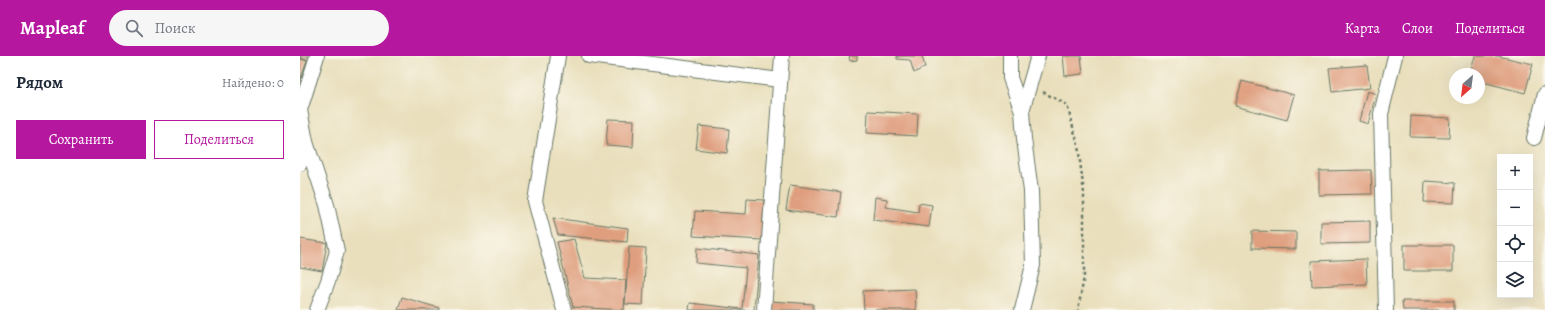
<!DOCTYPE html>
<html lang="ru">
<meta charset="utf-8">
<style>
:root{--surface:#fff;--page:#f6f6f7;--text:#1f2937;--muted:#747a83;--line:#e0e1e3;--accent:#b5179e}
body{margin:0;font-family:Alegreya,serif;background:var(--page);color:var(--text)}
.controls{position:absolute;right:12px;bottom:12px;display:grid;overflow:hidden;border-radius:0px;box-shadow:0 4px 16px #0002}
.controls button{width:36px;height:36px;display:grid;place-items:center;padding:0;border:0;border-bottom:1px solid var(--line);background:var(--surface);color:var(--text);font:20px sans-serif}
.compass{position:absolute;left:1149px;top:12px;width:36px;height:36px;border-radius:50%;background:var(--surface);box-shadow:0 4px 16px #0002;rotate:208deg}
.list{margin:0;padding:0;list-style:none}
h2{display:flex;justify-content:space-between;align-items:center;height:52px;margin:0;padding:0 16px;font-size:17px}
h2 small{font-size:13px;font-weight:400;color:var(--muted)}
.actions{display:flex;gap:8px;padding:12px 16px}
.actions a{flex:1;padding:9px 0;border:1px solid var(--accent);border-radius:0px;text-align:center;font-size:14px;color:var(--accent)}
.actions .main{background:var(--accent);color:#fff}
.icon{flex:none;width:22px;height:22px;fill:none;stroke:currentColor;stroke-width:2;stroke-linecap:round;stroke-linejoin:round}
.map{position:relative;flex:none;width:1245px;height:254px;overflow:hidden}
header{display:flex;align-items:center;gap:24px;box-sizing:border-box;height:56px;padding:0 20px;background:var(--accent);color:#fff}
header strong{font-size:19px}
nav{display:flex;gap:22px;margin-inline-start:auto;font-size:14px}
.search{width:280px;height:36px;background:var(--page);display:flex;align-items:center;gap:10px;box-sizing:border-box;padding:0 14px;border-radius:22px;color:var(--muted);font-size:15px}
main{display:flex}
aside{flex:1;background:var(--surface)}
.map>svg:first-child{display:block}
</style>
<header>
<strong>Mapleaf</strong>
<div class="search"><svg class="icon" aria-label="search" viewBox="0 0 24 24"><circle cx="10" cy="10" r="6"/><path d="M15 15l6 6"/></svg>Поиск</div>
<nav><a>Карта</a><a>Слои</a><a>Поделиться</a></nav>
</header>
<main>
<aside>
<h2>Рядом<small>Найдено: 0</small></h2>
<ul class="list">
</ul>
<div class="actions"><a class="main">Сохранить</a><a>Поделиться</a></div>
</aside>
<div class="map">
<svg width="1245" height="254" viewBox="0 0 1245 254">
<rect width="100%" height="100%" fill="#fbf7ec"/>
<filter id="ink" filterUnits="userSpaceOnUse"><feTurbulence type="fractalNoise" baseFrequency=".025" numOctaves="2"/><feDisplacementMap in="SourceGraphic" scale="8" xChannelSelector="R" yChannelSelector="G"/><feConvolveMatrix kernelMatrix="1 2 1 2 8 2 1 2 1" color-interpolation-filters="sRGB"/></filter>
<filter id="wash" filterUnits="userSpaceOnUse"><feTurbulence type="fractalNoise" baseFrequency=".012" numOctaves="4" result="noise"/><feDisplacementMap in="SourceGraphic" scale="16" xChannelSelector="R" yChannelSelector="G"/><feGaussianBlur stdDeviation="0.9" result="paint"/><feColorMatrix in="noise" values="0 0 0 0 0 0 0 0 0 0 0 0 0 0 0 0 0 1.4 0 .05"/><feComposite in="paint" operator="in"/></filter>
<g filter="url(#wash)">
<rect width="100%" height="100%" fill="#e9dfbc"/>
<g id="blocks">
<g fill="#df9e7e">
<polygon points="0,0 9,0 8,4 0,2"/>
<polygon points="549,0 557,0 557,4 550,5"/>
<polygon points="597,0 622,0 625,11 614,17 610,4 597,3"/>
<polygon points="763,0 781,0 783,18 765,20"/>
<polygon points="1175,0 1198,0 1233,8 1225,37 1179,25 1179,18 1170,18"/>
<polygon points="0,3 7,5 0,25"/>
<polygon points="1067,9 1070,32 1032,36 1029,12"/>
<polygon points="942,25 994,39 987,64 935,50"/>
<polygon points="1067,35 1076,38 1068,68 1059,65"/>
<polygon points="568,55 618,58 617,80 567,77"/>
<polygon points="1111,60 1150,62 1149,82 1110,81"/>
<polygon points="308,63 334,64 333,91 306,89"/>
<polygon points="399,70 429,73 427,97 396,93"/>
<polygon points="1071,114 1072,138 1019,139 1019,115"/>
<polygon points="1125,125 1155,127 1154,147 1124,146"/>
<polygon points="490,129 541,136 538,161 486,154"/>
<polygon points="575,141 587,143 586,151 618,156 619,147 632,149 629,171 573,164"/>
<polygon points="447,143 464,144 462,184 393,180 395,155 446,158"/>
<polygon points="253,162 328,172 327,186 258,179"/>
<polygon points="1070,165 1070,187 1021,188 1021,166"/>
<polygon points="952,175 996,176 996,193 952,192"/>
<polygon points="0,183 27,187 22,215 0,211"/>
<polygon points="274,183 285,222 326,224 324,254 273,251 257,186"/>
<rect x="1104" y="189" width="49" height="26"/>
<polygon points="329,191 346,192 343,249 325,248"/>
<polygon points="397,192 459,199 454,254 389,254 390,247 442,253 446,212 396,207"/>
<polygon points="1066,203 1067,228 1012,230 1011,205"/>
<polygon points="615,233 616,254 564,254 563,235"/>
<polygon points="102,241 139,252 139,254 98,254"/>
<polygon points="471,245 513,248 513,254 470,254"/>
<polygon points="1102,245 1154,245 1154,254 1103,254"/>
</g>
</g>
</g>
<g filter="url(#ink)">
<use href="#blocks" fill-opacity="0" stroke="#667664" stroke-width="1"/>
<g fill="none" stroke-linecap="round" stroke-linejoin="round">
<defs>
<g id="street">
<polyline points="258,0 235,145 264,254"/>
<polyline points="289,0 480,24"/>
<polyline points="710,0 710,22 722,55"/>
<polyline points="1234,82 1245,38"/>
<polyline points="0,108 6,86"/>
<polyline points="17,254 28,225 37,195 27,149 6,86 0,54 17,0"/>
<polyline points="464,254 482,0"/>
<polyline points="722,254 733,209 731,135 724,83 722,55 738,0"/>
<polyline points="1086,254 1081,58 1095,0"/>
</g>
</defs>
<use href="#street" stroke="#667664" stroke-width="16"/>
<polyline stroke="#667664" stroke-width="2.5" stroke-dasharray="3 3" stroke-linecap="butt" points="743,36 767,49 778,89 784,137 784,221 778,254"/>
<use href="#street" stroke="#fff" stroke-width="14"/>
</g>
</g>
</svg>
<div class="controls">
<button>+</button>
<button>−</button>
<button><svg class="icon" aria-label="locate" viewBox="0 0 24 24"><circle cx="12" cy="12" r="6"/><path d="M12 2v4M12 18v4M2 12h4M18 12h4"/></svg></button>
<button><svg class="icon" aria-label="layers" viewBox="0 0 24 24"><path d="M12 4l9 5-9 5-9-5zM3 14l9 5 9-5"/></svg></button>
</div>
<svg class="compass" viewBox="-18 -18 36 36"><path d="M0-13l5 13h-10z" fill="#e53935"/><path d="M0 13l5-13h-10z" fill="#747a83"/></svg>
</div>
</main>
